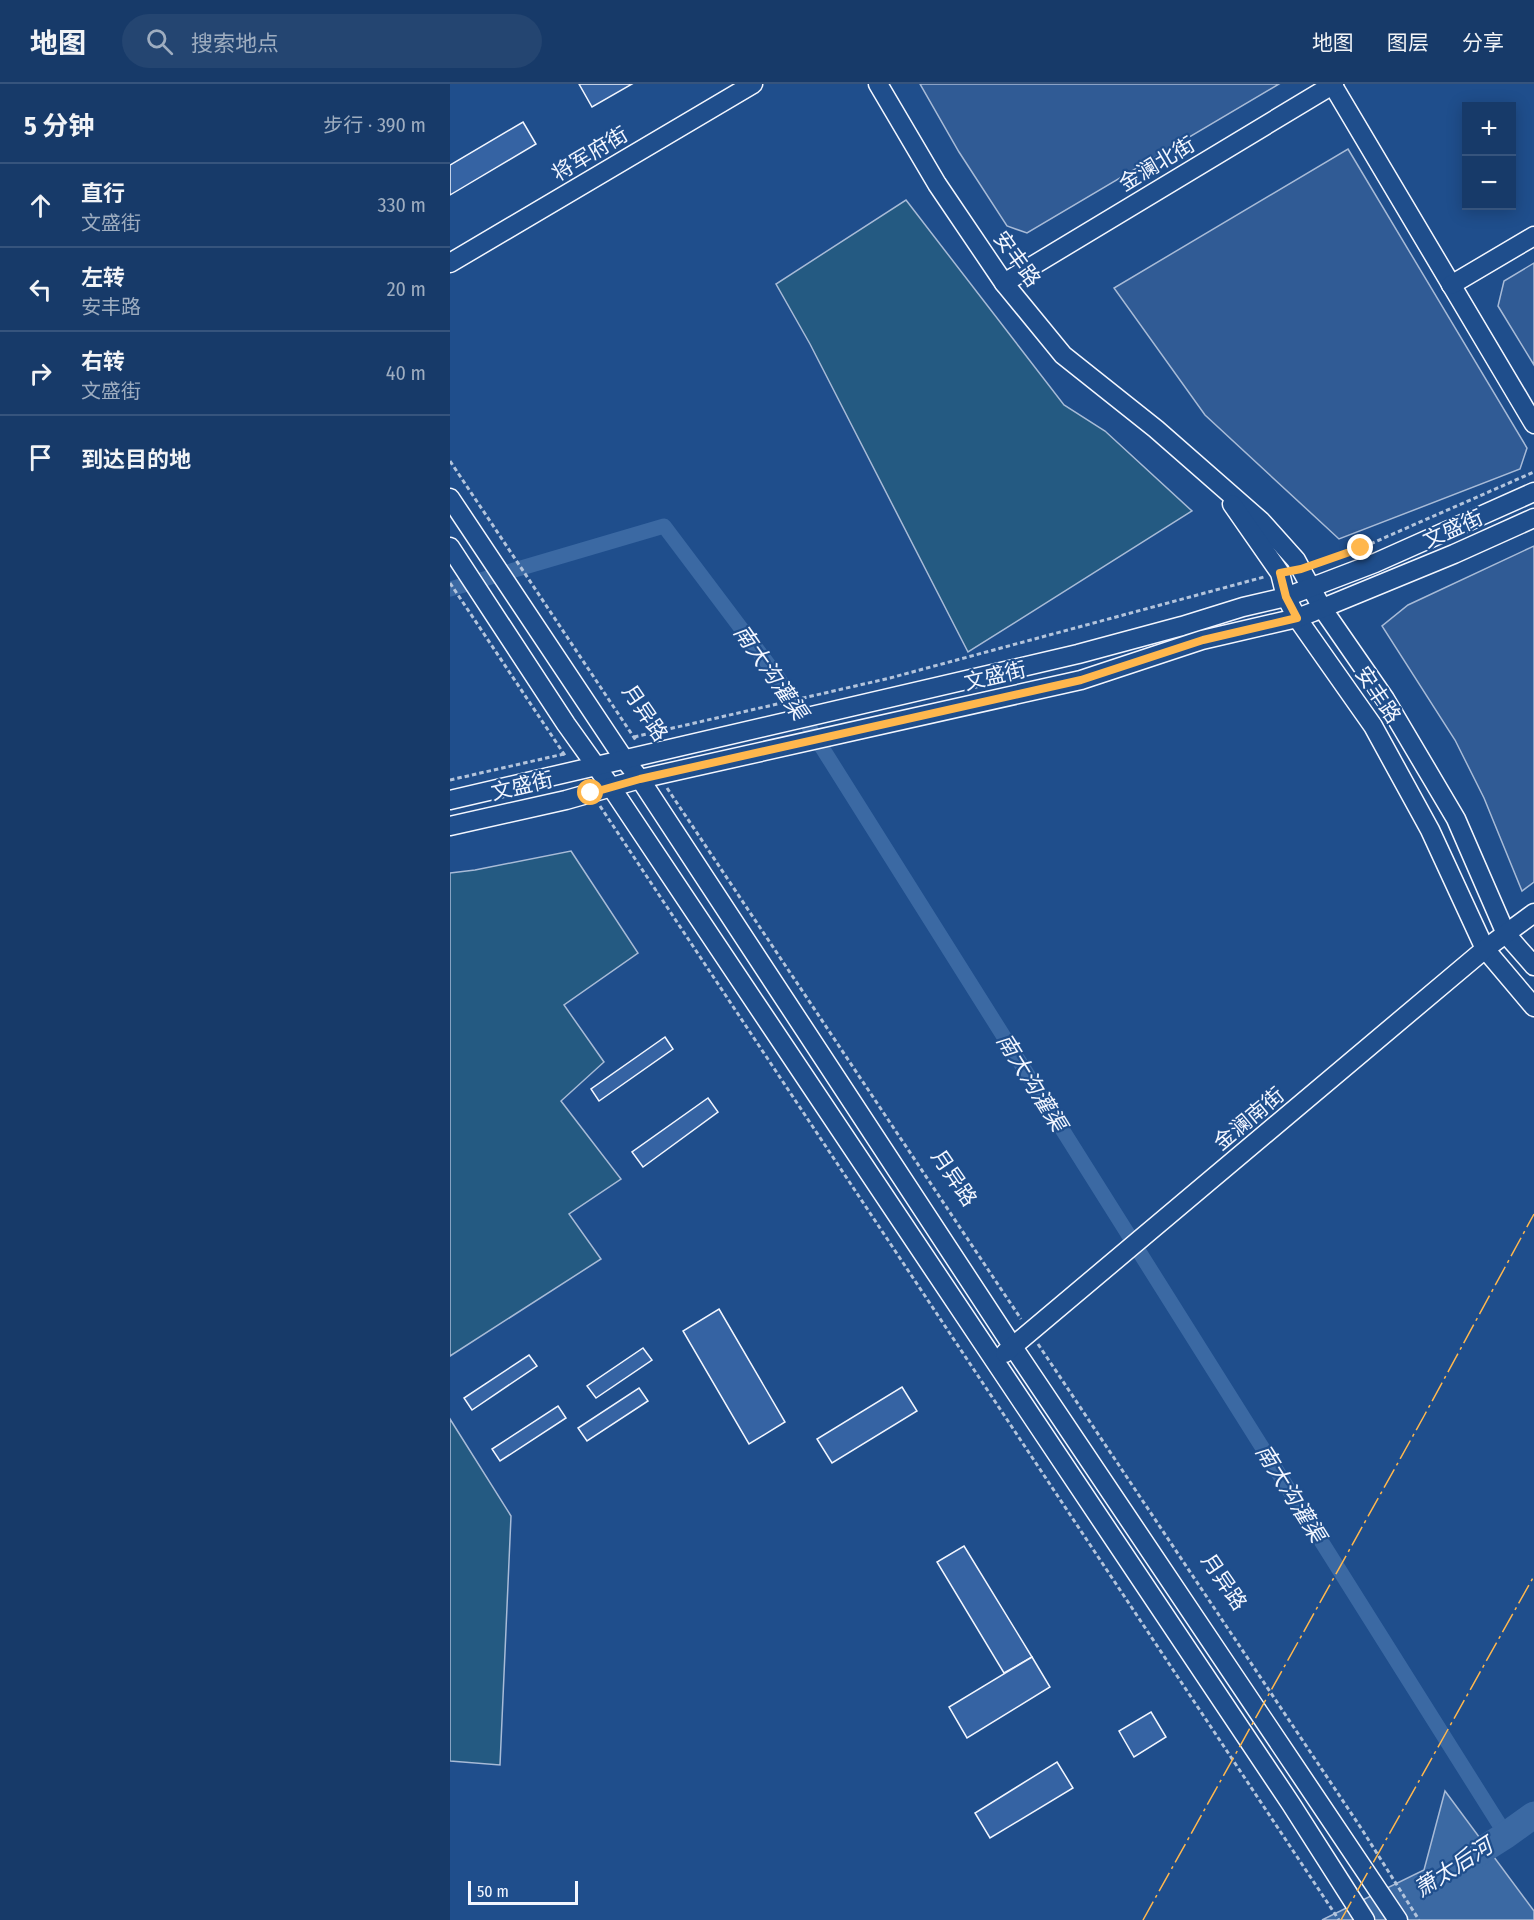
<!DOCTYPE html>
<html lang="zh">
<meta charset="utf-8">
<style>
:root{--surface:#173a69;--page:#244571;--text:#f1f3f6;--muted:#9eadc0;--line:#36547d}
body{margin:0;font-family:"Fira Sans Condensed","Noto Sans SC",sans-serif;background:var(--page);color:var(--text)}
.controls{position:absolute;right:18px;top:18px;display:grid;overflow:hidden;border-radius:0px;box-shadow:0 3px 15px #0003}
.controls button{width:54px;height:54px;display:grid;place-items:center;padding:0;border:0;border-bottom:2px solid var(--line);background:var(--surface);color:var(--text);font:30px sans-serif}
.scale{position:absolute;left:18px;bottom:15px;width:110px;box-sizing:border-box;padding-left:6px;border:3px solid #f2f6ff;border-top:0;font-size:16px;line-height:21px;white-space:nowrap;color:#f2f6ff;-webkit-text-stroke:4px #1f4e8c;paint-order:stroke}
.stop{position:absolute;width:18px;height:18px;margin:-14px;border:4px solid #ffb74d;border-radius:50%;background:#fff}
.stop.end{background:#ffb74d;border-color:#fff;box-shadow:0 2px 6px #0008}
.list{margin:0;padding:0;list-style:none}
h2{display:flex;justify-content:space-between;align-items:center;height:78px;margin:0;padding:0 24px;font-size:26px}
h2 small{font-size:20px;font-weight:400;color:var(--muted)}
.list li{display:grid;grid-template-columns:39px 1fr auto;gap:18px;align-items:center;box-sizing:border-box;height:84px;padding:0 24px;border-top:2px solid var(--line)}
.list b{display:block;font-size:22px;white-space:nowrap}
.list p{margin:0;font-size:20px;white-space:nowrap;color:var(--muted)}
.list em{font-size:20px;font-style:normal;color:var(--muted)}
.icon{flex:none;width:33px;height:33px;fill:none;stroke:currentColor;stroke-width:2;stroke-linecap:round;stroke-linejoin:round}
.map{position:relative;flex:none;width:1084px;height:1836px;overflow:hidden}
header{display:flex;align-items:center;gap:36px;box-sizing:border-box;height:84px;padding:0 30px;background:var(--surface);border-bottom:2px solid var(--line)}
header strong{font-size:28px}
nav{display:flex;gap:33px;margin-inline-start:auto;font-size:21px}
.search{width:420px;height:54px;background:var(--page);display:flex;align-items:center;gap:15px;box-sizing:border-box;padding:0 21px;border-radius:33px;color:var(--muted);font-size:22px}
main{display:flex}
aside{flex:1;background:var(--surface)}
.map>svg:first-child{display:block}
</style>
<header>
<strong>地图</strong>
<div class="search"><svg class="icon" aria-label="search" viewBox="0 0 24 24"><circle cx="10" cy="10" r="6"/><path d="M15 15l6 6"/></svg>搜索地点</div>
<nav><a>地图</a><a>图层</a><a>分享</a></nav>
</header>
<main>
<aside>
<h2>5 分钟<small>步行 · 390 m</small></h2>
<ul class="list">
<li><svg class="icon" aria-label="ahead" viewBox="0 0 24 24"><path d="M12 20V5M6 11l6-6 6 6"/></svg><div><b>直行</b><p>文盛街</p></div><em>330 m</em></li>
<li><svg class="icon" aria-label="left" viewBox="0 0 24 24"><path d="M17 20v-9H6M10 6l-5 5 5 5"/></svg><div><b>左转</b><p>安丰路</p></div><em>20 m</em></li>
<li><svg class="icon" aria-label="right" viewBox="0 0 24 24"><path d="M7 20v-9h11M14 6l5 5-5 5"/></svg><div><b>右转</b><p>文盛街</p></div><em>40 m</em></li>
<li><svg class="icon" aria-label="arrive" viewBox="0 0 24 24"><path d="M6 21V4h12l-3 4 3 4H6"/></svg><div><b>到达目的地</b></div></li>
</ul>
</aside>
<div class="map">
<svg width="1084" height="1836" viewBox="0 0 1084 1836">
<rect width="100%" height="100%" fill="#1f4e8c"/>
<g fill="#245a82" stroke="#a8bbd7" stroke-width="1.5">
<polygon points="456,116 614,321 655,347 742,427 518,568 360,260 326,200"/>
<polygon points="121,767 188,869 114,921 154,978 111,1017 171,1095 119,1130 151,1175 0,1272 0,789 25,786"/>
<polygon points="0,1335 61,1432 50,1681 0,1677"/>
</g>
<g fill="#305b95" stroke="#a8bbd7" stroke-width="1.5">
<polygon points="470,0 829,0 577,149 557,142 509,68"/>
<polygon points="898,65 1077,364 1070,385 889,455 755,331 664,204"/>
<polygon points="1084,179 1084,281 1048,222 1054,197"/>
<polygon points="1084,462 1084,798 1072,807 1034,714 1005,656 932,542 958,521"/>
</g>
<polygon fill="#3b69a3" stroke="#a8bbd7" stroke-width="1.5" points="995,1707 1084,1827 1084,1836 872,1836 974,1786"/>
<g fill="none" stroke-linecap="round" stroke-linejoin="round">
<polyline stroke="#3b69a3" stroke-width="15" points="0,505 214,442 327,592 1056,1751"/>
<polyline stroke="#3b69a3" stroke-width="27" points="1007,1782 1056,1751 1084,1731"/>
</g>
<g fill="#3563a3" stroke="#f2f6ff" stroke-width="1.5">
<polygon points="129,0 182,0 142,23"/>
<polygon points="73,38 86,60 0,111 0,81"/>
<polygon points="215,953 223,965 149,1017 141,1005"/>
<polygon points="258,1014 268,1028 193,1083 182,1068"/>
<polygon points="269,1225 335,1338 299,1360 233,1247"/>
<polygon points="193,1264 202,1276 146,1314 137,1302"/>
<polygon points="79,1271 87,1282 22,1326 14,1314"/>
<polygon points="452,1303 467,1327 382,1379 367,1355"/>
<polygon points="189,1304 198,1317 137,1357 128,1344"/>
<polygon points="108,1322 116,1334 50,1377 42,1365"/>
<polygon points="514,1462 582,1573 554,1589 487,1478"/>
<polygon points="582,1573 600,1603 517,1654 499,1623"/>
<polygon points="701,1628 716,1653 684,1673 669,1647"/>
<polygon points="607,1678 623,1704 540,1754 525,1729"/>
</g>
<g fill="none" stroke-linecap="round" stroke-linejoin="round">
<defs>
<g id="secondary">
<polyline points="428,0 487,100 554,199 613,271 706,345 811,437 846,476 872,524 935,615 1006,735 1056,850 1084,882"/>
<polyline points="882,0 1084,340"/>
<polyline points="0,179 303,0"/>
<polyline points="554,199 884,0"/>
<polyline points="1001,201 1084,152"/>
<polyline points="0,414 174,675 190,695 563,1263 948,1836"/>
<polyline points="782,420 830,489 836,513 847,534 923,642 980,746 1035,865 1084,923"/>
<polyline points="0,463 116,640 161,703 841,1720 915,1836"/>
<polyline points="0,716 628,570 732,542 793,523 836,513 925,479 1084,408"/>
<polyline points="0,742 116,716 190,695 631,596 752,556 847,534 863,528 1004,470 1084,434"/>
<polyline points="555,1269 1035,865 1084,829"/>
</g>
</defs>
<use href="#secondary" stroke="#f2f6ff" stroke-width="21"/>
<g stroke="#b3c4dc" stroke-width="3" stroke-dasharray="4.5 3" stroke-linecap="butt">
<polyline points="0,377 187,658"/>
<polyline points="864,480 911,464 1084,388"/>
<polyline points="0,499 116,673"/>
<polyline points="184,653 440,594 814,493"/>
<polyline points="0,696 114,670"/>
<polyline points="217,704 571,1235"/>
<polyline points="150,722 889,1836"/>
<polyline points="588,1260 911,1744 969,1836"/>
</g>
<use href="#secondary" stroke="#1f4e8c" stroke-width="18"/>
<g stroke="#ffb74d" stroke-width="1.5" stroke-dasharray="21 4.5 3 4.5" stroke-linecap="butt">
<polyline points="693,1836 974,1332 1084,1130"/>
<polyline points="891,1836 1084,1492"/>
</g>
</g>
<g fill="none" stroke-linecap="round" stroke-linejoin="round">
<polyline stroke="#ffb74d" stroke-width="8" points="141,709 190,695 631,596 753,556 847,534 836,513 830,489 851,485 911,464"/>
</g>
<g text-anchor="middle" stroke-width="4.5" stroke-linejoin="round" paint-order="stroke">
<g font-size="21" fill="#f2f6ff" stroke="#1f4e8c">
<text transform="translate(140 70) rotate(-31)" y="7">将军府街</text>
<text transform="translate(707 80) rotate(-31)" y="7">金澜北街</text>
<text transform="translate(567 175) rotate(54)" y="7">安丰路</text>
<text transform="translate(1003 445) rotate(-24)" y="7">文盛街</text>
<text transform="translate(545 592) rotate(-13)" y="7">文盛街</text>
<text transform="translate(928 611) rotate(56)" y="7">安丰路</text>
<text transform="translate(195 629) rotate(56)" y="7">月异路</text>
<text transform="translate(72 702) rotate(-13)" y="7">文盛街</text>
<text transform="translate(799 1035) rotate(-40)" y="7">金澜南街</text>
<text transform="translate(504 1094) rotate(56)" y="7">月异路</text>
<text transform="translate(774 1498) rotate(56)" y="7">月异路</text>
</g>
<g font-size="22" font-style="italic" fill="#f2f6ff" stroke="#1f4e8c">
<text transform="translate(321 588) rotate(55)" y="8">南大沟灌渠</text>
<text transform="translate(582 998) rotate(58)" y="8">南大沟灌渠</text>
<text transform="translate(841 1409) rotate(58)" y="8">南大沟灌渠</text>
<text transform="translate(1003 1783) rotate(-33)" y="8">萧太后河</text>
</g>
</g>
</svg>
<div class="controls">
<button>+</button>
<button>−</button>
</div>
<div class="scale">50 m</div>
<div class="stop" style="left:141px;top:709px"></div>
<div class="stop end" style="left:911px;top:464px"></div>
</div>
</main>
